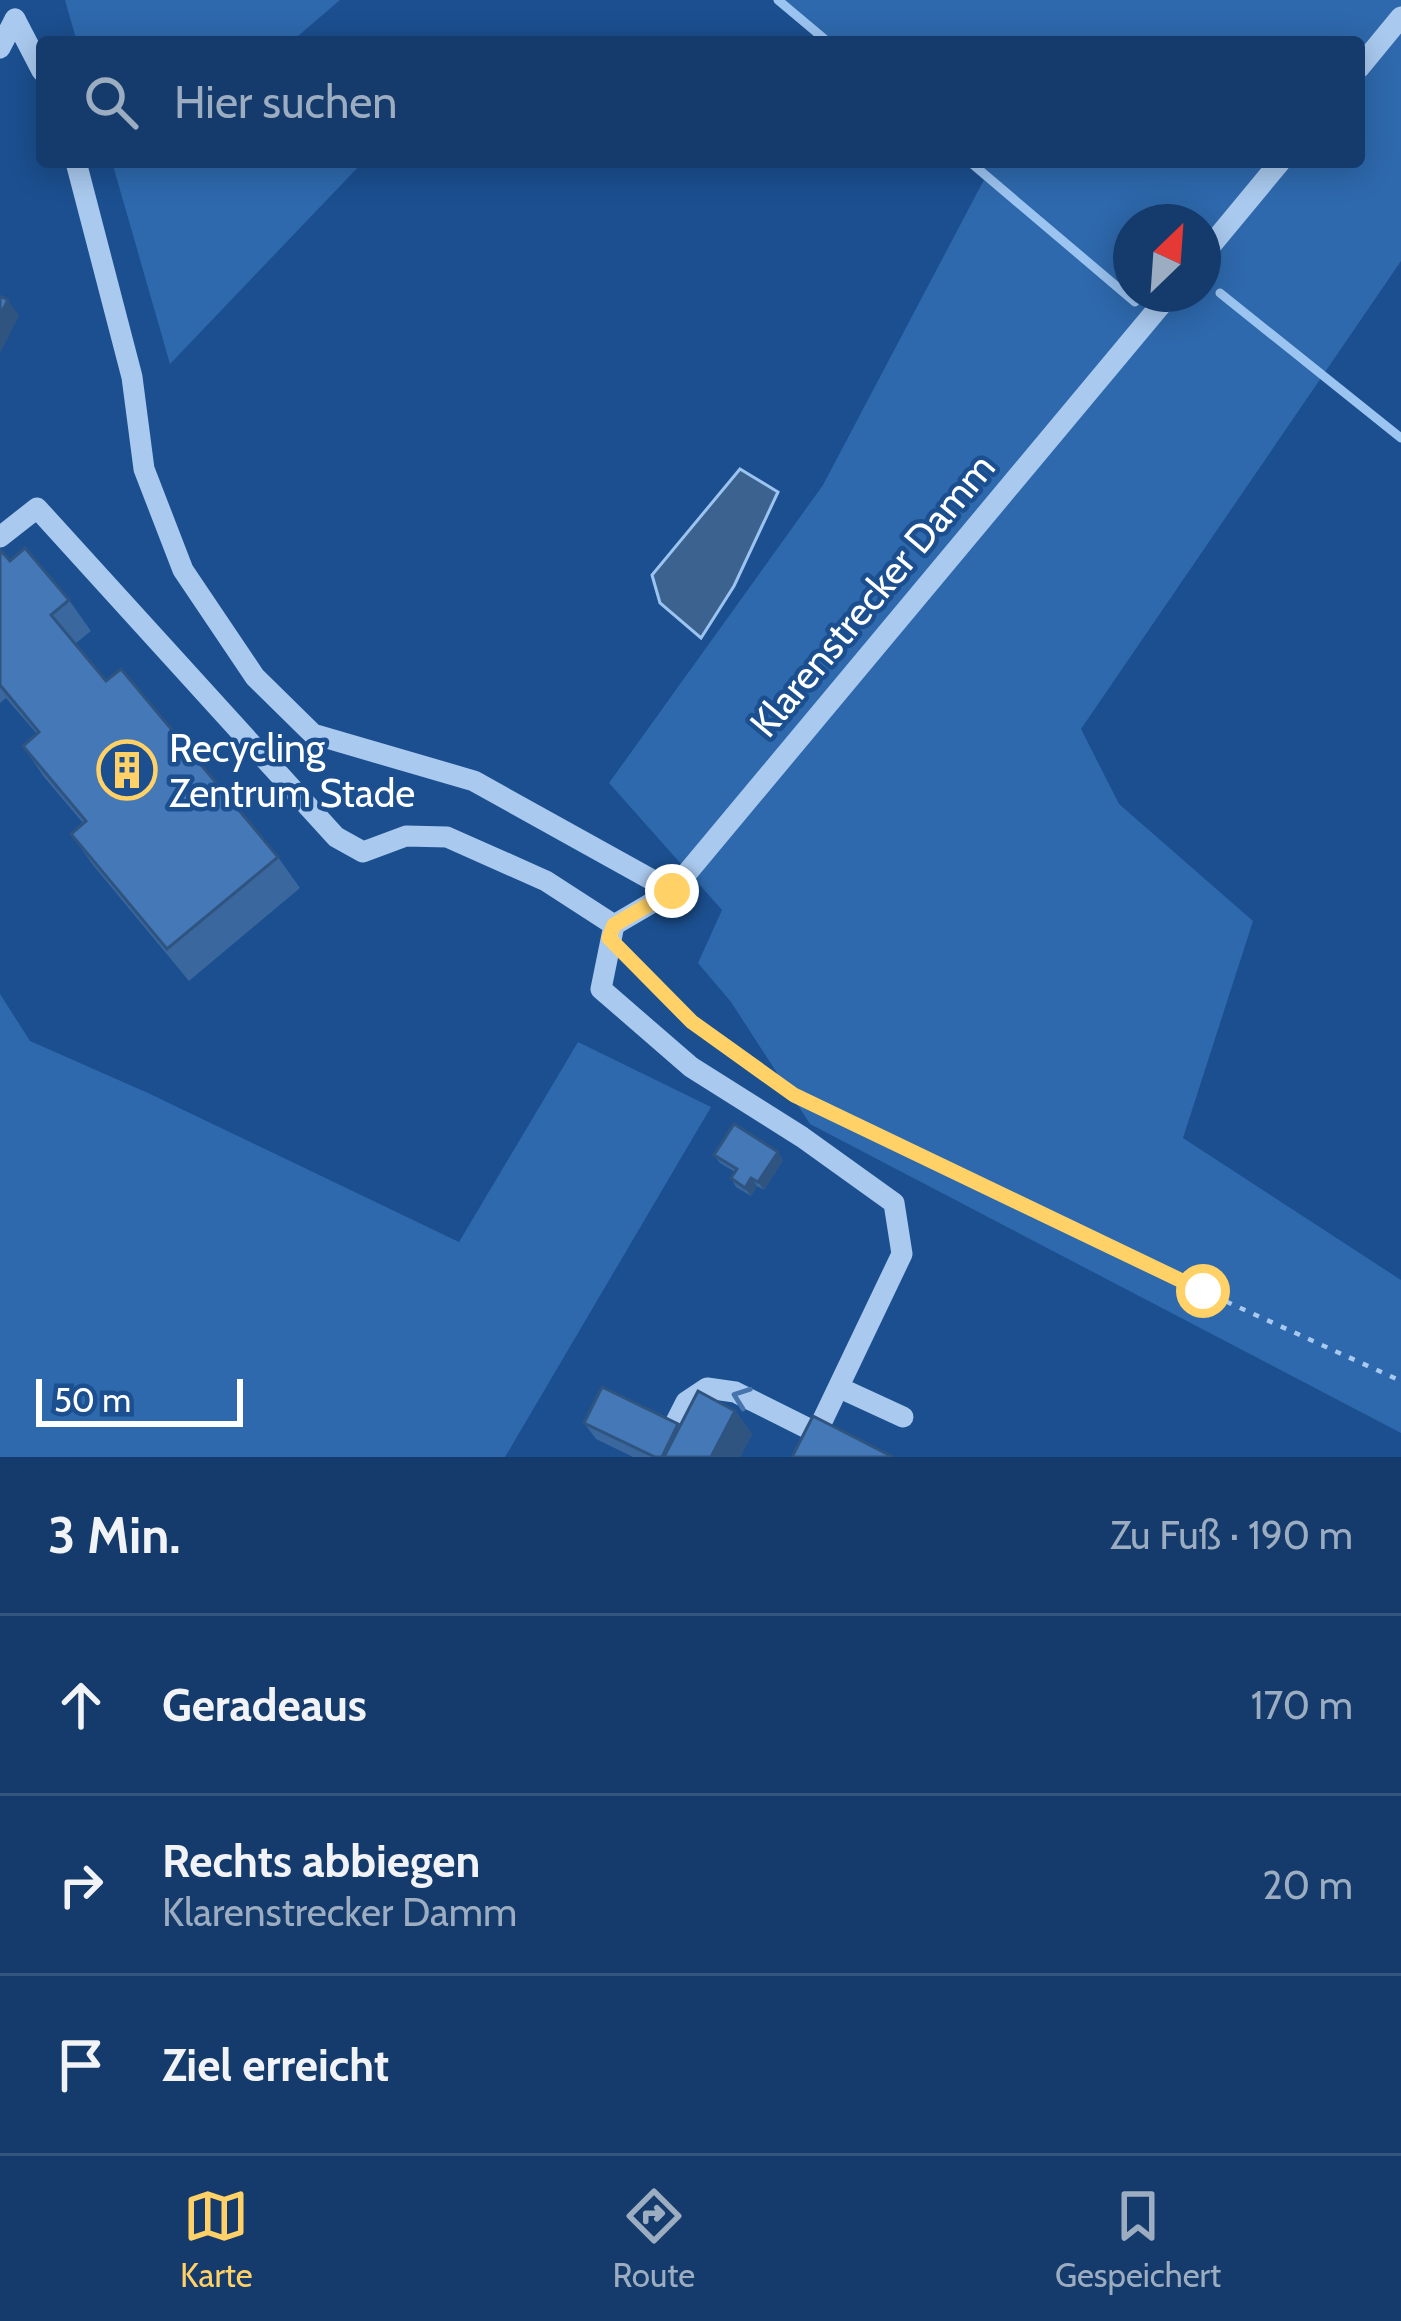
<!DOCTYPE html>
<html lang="de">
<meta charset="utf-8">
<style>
:root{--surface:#143b6b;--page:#214673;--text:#f1f3f6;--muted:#9dadc1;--line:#33557e;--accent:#ffd166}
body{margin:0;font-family:Cabin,sans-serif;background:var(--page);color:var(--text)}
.compass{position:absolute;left:1113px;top:204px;width:108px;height:108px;border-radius:50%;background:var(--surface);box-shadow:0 6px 30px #0003;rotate:25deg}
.scale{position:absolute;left:36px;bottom:30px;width:207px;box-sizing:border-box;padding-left:12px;border:6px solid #fff;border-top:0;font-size:33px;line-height:42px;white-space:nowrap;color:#fff;-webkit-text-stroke:9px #1b4f8f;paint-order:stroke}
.stop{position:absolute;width:36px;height:36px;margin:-27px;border:9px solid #ffd166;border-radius:50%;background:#fff}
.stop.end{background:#ffd166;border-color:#fff;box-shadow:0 3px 12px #0008}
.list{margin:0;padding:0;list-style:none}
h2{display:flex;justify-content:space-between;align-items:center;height:156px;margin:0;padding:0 48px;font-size:51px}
h2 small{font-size:39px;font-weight:400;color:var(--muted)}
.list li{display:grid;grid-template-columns:78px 1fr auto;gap:36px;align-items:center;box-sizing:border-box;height:180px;padding:0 48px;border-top:3px solid var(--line)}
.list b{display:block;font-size:45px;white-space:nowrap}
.list p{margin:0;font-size:39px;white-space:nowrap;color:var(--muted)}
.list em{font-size:39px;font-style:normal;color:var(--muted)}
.icon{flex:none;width:66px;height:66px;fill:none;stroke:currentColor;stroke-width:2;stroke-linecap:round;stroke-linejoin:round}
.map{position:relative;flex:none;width:1401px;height:1457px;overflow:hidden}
.search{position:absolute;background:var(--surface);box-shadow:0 6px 30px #0003;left:36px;right:36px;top:36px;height:132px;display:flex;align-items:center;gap:30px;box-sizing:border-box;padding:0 42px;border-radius:12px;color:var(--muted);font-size:45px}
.sheet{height:696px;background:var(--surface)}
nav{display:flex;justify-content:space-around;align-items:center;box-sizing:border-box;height:168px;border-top:3px solid var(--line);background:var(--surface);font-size:33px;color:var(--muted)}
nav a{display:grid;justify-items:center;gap:6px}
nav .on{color:var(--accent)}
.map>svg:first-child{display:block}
</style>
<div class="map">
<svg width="1401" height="1457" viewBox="0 0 1401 1457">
<rect width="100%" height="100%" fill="#1b4f8f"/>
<g fill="#2e69ad" fill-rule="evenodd">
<polygon points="65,0 340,0 291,42 77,42"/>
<path d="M778,0H1401V261L1081,729L1119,804L1253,921L1183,1138L1401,1280V1433L810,1124L731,1002L698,963L722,910L609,783L823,485L986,176L970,162H1359V42H828ZM1131,222H1203V294H1131Z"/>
<polygon points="112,162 363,162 170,364"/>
<polygon points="0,994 30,1041 148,1093 459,1242 578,1042 711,1107 505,1457 0,1457"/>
</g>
<polygon fill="#3c6290" stroke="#9cc4f0" stroke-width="3" points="740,469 778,492 734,586 701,638 660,603 652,575"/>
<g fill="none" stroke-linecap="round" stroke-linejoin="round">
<g stroke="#9cc4f0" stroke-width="9">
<polyline points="778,0 828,42"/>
<polyline points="970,162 1135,302"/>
<polyline points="1220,293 1401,438"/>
</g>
<polyline stroke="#a9c9ee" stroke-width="4.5" stroke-dasharray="6 9" stroke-linecap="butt" points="632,961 692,1022 794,1095 1203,1291 1401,1381"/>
<g stroke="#a9c9ee" stroke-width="21">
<polyline points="15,19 42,71"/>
<polyline points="0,48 15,19"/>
<polyline points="1359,68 1401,17"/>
<polyline points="76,162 132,377 144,469 183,570 255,677 313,734 474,781 672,891"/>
<polyline points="1203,255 1280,162"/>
<polyline points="0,537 37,508 336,837 363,852 406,836 447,837 546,881 614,925"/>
<polyline points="614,925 672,891 1170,294"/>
<polyline points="614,925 601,989 691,1067 802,1137 894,1203 902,1254 805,1457"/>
<polyline points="840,1388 903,1417"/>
<polyline points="658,1457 686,1402 707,1388 735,1392 819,1434"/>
</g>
</g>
<g fill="#3a679d">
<polygon points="0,550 10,561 69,600 91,631 75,644 106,681 278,857 300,888 189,981 93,865 71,834 83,823 44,777 23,746 37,734 6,698 0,703"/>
<polygon points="714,1155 783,1160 764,1190 757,1186 751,1196 736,1187 731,1178 735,1172 720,1163"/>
<polygon points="735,1411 752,1434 740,1457 633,1457 596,1439 584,1423 679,1427"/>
</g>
<g fill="#305480">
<polygon points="8,300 19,316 0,353 0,315"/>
<polygon points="778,1152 783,1160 764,1190 758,1182"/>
<polygon points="751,1178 757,1186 751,1196 745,1188"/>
<polygon points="735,1411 752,1434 740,1457 711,1457"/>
</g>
<g fill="#4478b7" stroke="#305480" stroke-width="3">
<polygon points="0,296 8,300 0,315"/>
<polygon points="25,548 69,600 51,615 106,681 121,669 278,857 167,949 71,834 86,821 23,746 39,732 0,685 0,550 10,561"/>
<polygon points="734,1124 778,1152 758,1182 751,1178 745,1188 731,1178 737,1169 714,1155"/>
<polygon points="602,1387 678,1424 662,1457 655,1457 584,1423"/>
<polygon points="698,1391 735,1411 711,1457 664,1457"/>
<polygon points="813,1416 893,1457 792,1457"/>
</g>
<defs><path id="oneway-chevron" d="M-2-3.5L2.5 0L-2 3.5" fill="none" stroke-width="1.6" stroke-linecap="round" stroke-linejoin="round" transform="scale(3)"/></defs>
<use stroke="#4674ac" href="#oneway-chevron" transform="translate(741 1397) rotate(-160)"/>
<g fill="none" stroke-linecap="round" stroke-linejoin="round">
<polyline stroke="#ffd166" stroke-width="15" points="672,891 614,925 609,938 692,1022 794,1095 1203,1291"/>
</g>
<defs>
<symbol id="building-ring" viewBox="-11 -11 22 22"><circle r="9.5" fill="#1b4f8f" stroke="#ffd166" stroke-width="1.5"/><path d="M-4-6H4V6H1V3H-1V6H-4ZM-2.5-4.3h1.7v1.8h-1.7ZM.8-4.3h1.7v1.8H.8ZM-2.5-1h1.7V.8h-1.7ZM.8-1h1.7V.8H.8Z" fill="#ffd166"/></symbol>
</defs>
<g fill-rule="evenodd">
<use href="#building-ring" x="94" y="737" width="66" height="66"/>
</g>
<g text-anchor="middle" stroke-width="9" stroke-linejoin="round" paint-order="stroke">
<g font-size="39" fill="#fff" stroke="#1b4f8f">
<text transform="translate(872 595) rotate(-50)" y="14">Klarenstrecker Damm</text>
</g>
<g font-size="39" fill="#fff" stroke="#1b4f8f" text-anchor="start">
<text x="169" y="762">Recycling<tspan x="169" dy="45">Zentrum Stade</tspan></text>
</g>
</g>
</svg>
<svg class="compass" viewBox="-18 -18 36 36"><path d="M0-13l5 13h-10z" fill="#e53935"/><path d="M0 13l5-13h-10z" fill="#9dadc1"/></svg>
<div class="scale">50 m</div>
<div class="stop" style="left:1203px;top:1291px"></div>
<div class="stop end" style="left:672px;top:891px"></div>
<div class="search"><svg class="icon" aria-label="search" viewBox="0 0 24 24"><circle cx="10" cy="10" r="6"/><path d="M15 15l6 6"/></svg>Hier suchen</div>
</div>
<section class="sheet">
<h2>3 Min.<small>Zu Fuß · 190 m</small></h2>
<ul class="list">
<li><svg class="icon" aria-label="ahead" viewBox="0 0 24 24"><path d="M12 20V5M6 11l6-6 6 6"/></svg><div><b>Geradeaus</b></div><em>170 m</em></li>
<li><svg class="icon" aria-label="right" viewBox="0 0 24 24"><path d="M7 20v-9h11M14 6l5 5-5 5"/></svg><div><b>Rechts abbiegen</b><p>Klarenstrecker Damm</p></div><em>20 m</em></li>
<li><svg class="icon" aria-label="arrive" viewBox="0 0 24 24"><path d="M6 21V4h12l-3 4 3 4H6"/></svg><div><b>Ziel erreicht</b></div></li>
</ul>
</section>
<nav>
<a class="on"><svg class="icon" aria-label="map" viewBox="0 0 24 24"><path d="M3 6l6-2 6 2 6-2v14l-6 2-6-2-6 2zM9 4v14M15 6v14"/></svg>Karte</a>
<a><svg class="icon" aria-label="directions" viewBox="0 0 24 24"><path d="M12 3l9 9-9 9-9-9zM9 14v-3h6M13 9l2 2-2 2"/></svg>Route</a>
<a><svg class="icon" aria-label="saved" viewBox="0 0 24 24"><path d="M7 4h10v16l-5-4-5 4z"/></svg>Gespeichert</a>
</nav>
